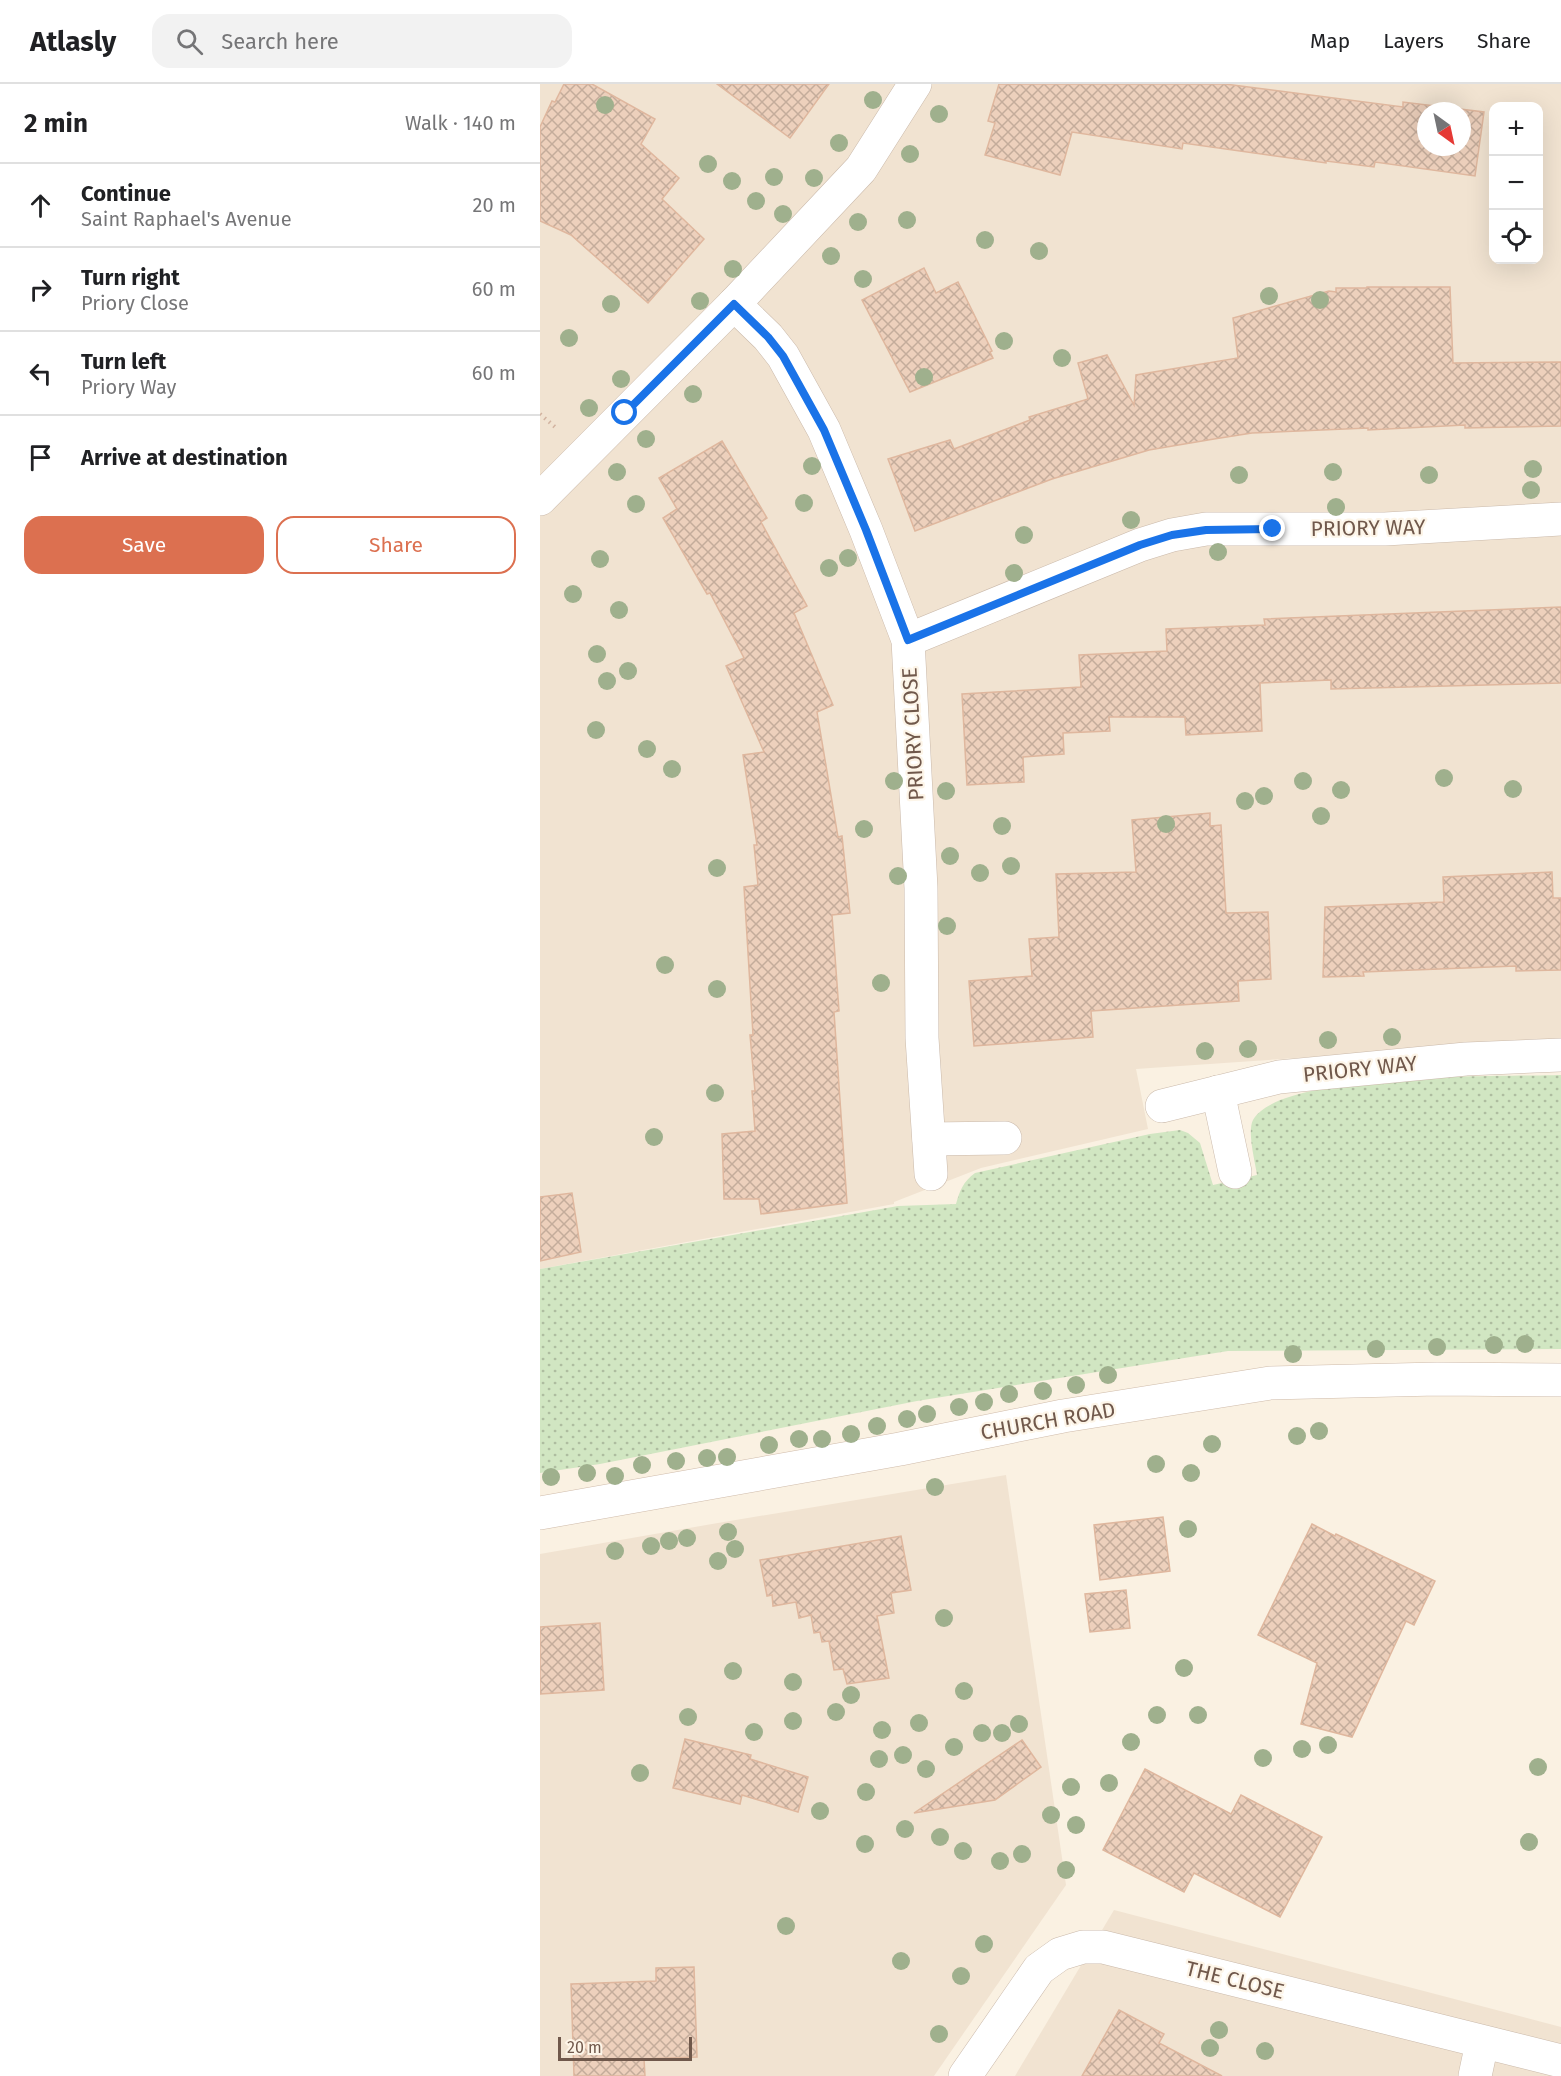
<!DOCTYPE html>
<meta charset="utf-8">
<style>
:root{--surface:#fff;--page:#f2f2f2;--text:#202124;--muted:#757577;--line:#e0e0e0;--accent:#dc7050}
body{margin:0;font-family:"Fira Sans",sans-serif;background:var(--page);color:var(--text)}
.controls{position:absolute;right:18px;top:18px;display:grid;overflow:hidden;border-radius:12px;box-shadow:0 6px 24px #0002}
.controls button{width:54px;height:54px;display:grid;place-items:center;padding:0;border:0;border-bottom:2px solid var(--line);background:var(--surface);color:var(--text);font:30px sans-serif}
.compass{position:absolute;left:877px;top:18px;width:54px;height:54px;border-radius:50%;background:var(--surface);box-shadow:0 6px 24px #0002;rotate:147deg}
.scale{position:absolute;left:18px;bottom:15px;width:134px;box-sizing:border-box;padding-left:6px;border:3px solid #70584b;border-top:0;font-size:16px;line-height:21px;white-space:nowrap;color:#70584b;-webkit-text-stroke:4px #fdf5e8;paint-order:stroke}
.stop{position:absolute;width:18px;height:18px;margin:-14px;border:4px solid #1a73e8;border-radius:50%;background:#fff}
.stop.end{background:#1a73e8;border-color:#fff;box-shadow:0 2px 6px #0008}
.list{margin:0;padding:0;list-style:none}
h2{display:flex;justify-content:space-between;align-items:center;height:78px;margin:0;padding:0 24px;font-size:26px}
h2 small{font-size:20px;font-weight:400;color:var(--muted)}
.list li{display:grid;grid-template-columns:39px 1fr auto;gap:18px;align-items:center;box-sizing:border-box;height:84px;padding:0 24px;border-top:2px solid var(--line)}
.list b{display:block;font-size:22px;white-space:nowrap}
.list p{margin:0;font-size:20px;white-space:nowrap;color:var(--muted)}
.list em{font-size:20px;font-style:normal;color:var(--muted)}
.actions{display:flex;gap:12px;padding:18px 24px}
.actions a{flex:1;padding:14px 0;border:2px solid var(--accent);border-radius:18px;text-align:center;font-size:21px;color:var(--accent)}
.actions .main{background:var(--accent);color:#fff}
.icon{flex:none;width:33px;height:33px;fill:none;stroke:currentColor;stroke-width:2;stroke-linecap:round;stroke-linejoin:round}
.map{position:relative;flex:none;width:1021px;height:1992px;overflow:hidden}
header{display:flex;align-items:center;gap:36px;box-sizing:border-box;height:84px;padding:0 30px;background:var(--surface);border-bottom:2px solid var(--line)}
header strong{font-size:28px}
nav{display:flex;gap:33px;margin-inline-start:auto;font-size:21px}
.search{width:420px;height:54px;background:var(--page);display:flex;align-items:center;gap:15px;box-sizing:border-box;padding:0 21px;border-radius:18px;color:var(--muted);font-size:22px}
main{display:flex}
aside{flex:1;background:var(--surface)}
.map>svg:first-child{display:block}
</style>
<header>
<strong>Atlasly</strong>
<div class="search"><svg class="icon" aria-label="search" viewBox="0 0 24 24"><circle cx="10" cy="10" r="6"/><path d="M15 15l6 6"/></svg>Search here</div>
<nav><a>Map</a><a>Layers</a><a>Share</a></nav>
</header>
<main>
<aside>
<h2>2 min<small>Walk · 140 m</small></h2>
<ul class="list">
<li><svg class="icon" aria-label="ahead" viewBox="0 0 24 24"><path d="M12 20V5M6 11l6-6 6 6"/></svg><div><b>Continue</b><p>Saint Raphael's Avenue</p></div><em>20 m</em></li>
<li><svg class="icon" aria-label="right" viewBox="0 0 24 24"><path d="M7 20v-9h11M14 6l5 5-5 5"/></svg><div><b>Turn right</b><p>Priory Close</p></div><em>60 m</em></li>
<li><svg class="icon" aria-label="left" viewBox="0 0 24 24"><path d="M17 20v-9H6M10 6l-5 5 5 5"/></svg><div><b>Turn left</b><p>Priory Way</p></div><em>60 m</em></li>
<li><svg class="icon" aria-label="arrive" viewBox="0 0 24 24"><path d="M6 21V4h12l-3 4 3 4H6"/></svg><div><b>Arrive at destination</b></div></li>
</ul>
<div class="actions"><a class="main">Save</a><a>Share</a></div>
</aside>
<div class="map">
<svg width="1021" height="1992" viewBox="0 0 1021 1992">
<defs>
<pattern id="grass-dots" width="8" height="8" patternUnits="userSpaceOnUse" patternTransform="scale(1.5)"><rect width="8" height="8" fill="#d1e6c2"/><path d="M2 2h.1M6 6h.1" fill="none" stroke="#aebda0" stroke-width="1.8" stroke-linecap="round"/></pattern>
<pattern id="building-cross-hatch" width="8" height="8" patternUnits="userSpaceOnUse" patternTransform="scale(1.5)"><rect width="8" height="8" fill="#edd0bc"/><path d="M0 0l8 8M0 8l8-8" fill="none" stroke="#c4ac9b"/></pattern>
</defs>
<rect width="100%" height="100%" fill="#faf1e2"/>
<g fill="#f1e3d1" fill-rule="evenodd">
<path d="M0,0H1021V956L596,985L608,1045L441,1084L354,1118V1120L0,1185ZM954,22H999V176H954ZM886,27H922V63H886Z"/>
<polygon points="466,1391 526,1801 394,1992 0,1992 0,1470 172,1440"/>
<polygon points="574,1826 1021,1943 1021,1992 475,1992"/>
</g>
<path fill="url(#grass-dots)" d="M1021,991V1265L688,1267L377,1317L60,1380L0,1389V1185L358,1122L416,1120C420,1106 423,1098 435,1089L610,1050L640,1046L648,1049L660,1059L673,1101L717,1091C715,1077 707,1048 713,1036C740,987 966,993 1021,991Z"/>
<g fill="url(#building-cross-hatch)" stroke="#dfb79e" stroke-width="1.5" fill-rule="evenodd">
<polygon points="24,0 52,0 115,35 101,60 139,94 122,115 164,155 108,219 31,151 0,137 0,43 12,17 15,18"/>
<polygon points="177,0 289,0 250,54"/>
<path d="M459,0H685L863,23V18L944,28L935,92L835,78L834,83L786,77V79L643,59L642,65L532,48L520,91L445,71L455,39L448,37ZM886,27H922V63H886Z"/>
<polygon points="384,184 396,209 418,198 452,267 450,268 453,274 370,308 322,216"/>
<polygon points="827,203 910,203 913,279 1021,278 1021,342 925,344 925,341 828,346 828,344 712,349 674,355 609,366 512,395 375,447 348,375 410,356 414,365 490,336 489,333 548,315 538,279 567,271 594,321 596,291 698,274 693,234 789,207 796,208 796,204 827,204"/>
<polygon points="182,357 227,434 221,438 267,522 254,529 293,621 277,628 298,753 302,752 310,829 292,831 299,927 294,928 307,1119 221,1130 219,1115 184,1115 182,1050 215,1047 212,1007 215,1007 210,951 213,951 204,803 218,801 214,761 217,761 203,671 224,668 186,582 204,574 170,509 167,510 123,434 137,425 119,394"/>
<polygon points="1021,523 1021,599 791,605 791,596 720,599 722,647 646,651 645,633 569,633 570,647 523,649 524,670 483,673 484,698 427,701 422,610 541,603 539,571 627,567 626,545 725,541 724,535"/>
<polygon points="670,729 670,742 681,741 686,829 728,828 731,895 698,897 699,917 551,927 553,953 434,962 429,897 492,892 489,855 519,853 516,790 596,788 592,736"/>
<polygon points="1012,788 1013,814 1021,814 1021,886 976,887 976,882 823,888 824,892 783,893 785,823 904,818 903,793"/>
<polygon points="32,1109 41,1168 0,1177 0,1113"/>
<polygon points="623,1433 630,1487 560,1496 554,1441"/>
<polygon points="772,1440 795,1452 796,1450 895,1497 874,1541 866,1537 812,1653 761,1640 777,1579 718,1551"/>
<polygon points="361,1452 371,1506 351,1509 354,1529 337,1532 349,1594 307,1600 303,1585 294,1586 289,1557 282,1558 280,1548 274,1549 271,1531 259,1534 256,1518 233,1522 232,1511 227,1512 220,1476"/>
<polygon points="586,1506 590,1544 550,1548 545,1510"/>
<polygon points="60,1539 64,1606 0,1610 0,1543"/>
<polygon points="145,1655 211,1671 210,1675 268,1693 258,1728 202,1711 200,1720 133,1704"/>
<polygon points="482,1656 501,1683 455,1716 374,1729"/>
<polygon points="605,1685 691,1730 701,1711 782,1753 740,1833 654,1789 644,1808 563,1766"/>
<polygon points="154,1883 157,1973 104,1975 105,1992 34,1992 31,1900 116,1897 116,1884"/>
<polygon points="579,1926 624,1950 619,1959 682,1992 542,1992"/>
</g>
<g fill="none" stroke-linecap="round" stroke-linejoin="round">
<defs>
<g id="street">
<polyline points="194,220 228,253 243,272 284,346 326,446 368,556 381,804 382,954 391,1090"/>
<polyline points="0,415 194,220 321,85 375,0"/>
<polyline points="368,556 600,461 632,451 666,445 845,445 1021,435"/>
<polyline points="678,1008 695,1088"/>
<polyline points="622,1022 739,993 926,975 1021,971"/>
<polyline points="389,1055 465,1054"/>
<polyline points="425,1992 499,1885 520,1870 543,1863 563,1863 1021,1977"/>
<polyline points="935,1992 942,1959"/>
</g>
<polyline id="secondary" points="0,1429 360,1365 523,1332 730,1299 897,1295 1021,1296"/>
</defs>
<use href="#street" stroke="#cab9aa" stroke-width="34"/>
<use href="#secondary" stroke="#cfbbaa" stroke-width="34"/>
<polyline stroke="#d2b3a0" stroke-width="4" stroke-dasharray="1.5 4.5" stroke-linecap="butt" points="0,330 15,343"/>
<use href="#street" stroke="#fff" stroke-width="33"/>
<use href="#secondary" stroke="#fff" stroke-width="33"/>
</g>
<g fill="#9fb08d">
<circle cx="333" cy="16" r="9"/>
<circle cx="65" cy="21" r="9"/>
<circle cx="399" cy="30" r="9"/>
<circle cx="299" cy="59" r="9"/>
<circle cx="370" cy="70" r="9"/>
<circle cx="168" cy="80" r="9"/>
<circle cx="234" cy="93" r="9"/>
<circle cx="274" cy="94" r="9"/>
<circle cx="192" cy="97" r="9"/>
<circle cx="216" cy="117" r="9"/>
<circle cx="243" cy="130" r="9"/>
<circle cx="367" cy="136" r="9"/>
<circle cx="318" cy="138" r="9"/>
<circle cx="445" cy="156" r="9"/>
<circle cx="499" cy="167" r="9"/>
<circle cx="291" cy="172" r="9"/>
<circle cx="193" cy="185" r="9"/>
<circle cx="323" cy="195" r="9"/>
<circle cx="729" cy="212" r="9"/>
<circle cx="780" cy="216" r="9"/>
<circle cx="160" cy="217" r="9"/>
<circle cx="71" cy="220" r="9"/>
<circle cx="29" cy="254" r="9"/>
<circle cx="464" cy="257" r="9"/>
<circle cx="522" cy="274" r="9"/>
<circle cx="384" cy="293" r="9"/>
<circle cx="81" cy="295" r="9"/>
<circle cx="153" cy="310" r="9"/>
<circle cx="49" cy="324" r="9"/>
<circle cx="106" cy="355" r="9"/>
<circle cx="272" cy="382" r="9"/>
<circle cx="993" cy="385" r="9"/>
<circle cx="77" cy="388" r="9"/>
<circle cx="793" cy="388" r="9"/>
<circle cx="699" cy="391" r="9"/>
<circle cx="889" cy="391" r="9"/>
<circle cx="991" cy="406" r="9"/>
<circle cx="264" cy="419" r="9"/>
<circle cx="96" cy="420" r="9"/>
<circle cx="796" cy="423" r="9"/>
<circle cx="591" cy="436" r="9"/>
<circle cx="484" cy="451" r="9"/>
<circle cx="678" cy="468" r="9"/>
<circle cx="308" cy="474" r="9"/>
<circle cx="60" cy="475" r="9"/>
<circle cx="289" cy="484" r="9"/>
<circle cx="474" cy="489" r="9"/>
<circle cx="33" cy="510" r="9"/>
<circle cx="79" cy="526" r="9"/>
<circle cx="57" cy="570" r="9"/>
<circle cx="88" cy="587" r="9"/>
<circle cx="67" cy="597" r="9"/>
<circle cx="56" cy="646" r="9"/>
<circle cx="107" cy="665" r="9"/>
<circle cx="132" cy="685" r="9"/>
<circle cx="904" cy="694" r="9"/>
<circle cx="354" cy="697" r="9"/>
<circle cx="763" cy="697" r="9"/>
<circle cx="973" cy="705" r="9"/>
<circle cx="801" cy="706" r="9"/>
<circle cx="406" cy="707" r="9"/>
<circle cx="724" cy="712" r="9"/>
<circle cx="705" cy="717" r="9"/>
<circle cx="781" cy="732" r="9"/>
<circle cx="626" cy="740" r="9"/>
<circle cx="462" cy="742" r="9"/>
<circle cx="324" cy="745" r="9"/>
<circle cx="410" cy="772" r="9"/>
<circle cx="471" cy="782" r="9"/>
<circle cx="177" cy="784" r="9"/>
<circle cx="440" cy="789" r="9"/>
<circle cx="358" cy="792" r="9"/>
<circle cx="407" cy="842" r="9"/>
<circle cx="125" cy="881" r="9"/>
<circle cx="341" cy="899" r="9"/>
<circle cx="177" cy="905" r="9"/>
<circle cx="852" cy="953" r="9"/>
<circle cx="788" cy="956" r="9"/>
<circle cx="708" cy="965" r="9"/>
<circle cx="665" cy="967" r="9"/>
<circle cx="175" cy="1009" r="9"/>
<circle cx="114" cy="1053" r="9"/>
<circle cx="985" cy="1260" r="9"/>
<circle cx="954" cy="1261" r="9"/>
<circle cx="897" cy="1263" r="9"/>
<circle cx="836" cy="1265" r="9"/>
<circle cx="753" cy="1270" r="9"/>
<circle cx="568" cy="1291" r="9"/>
<circle cx="536" cy="1301" r="9"/>
<circle cx="503" cy="1307" r="9"/>
<circle cx="469" cy="1310" r="9"/>
<circle cx="444" cy="1318" r="9"/>
<circle cx="419" cy="1323" r="9"/>
<circle cx="387" cy="1330" r="9"/>
<circle cx="367" cy="1335" r="9"/>
<circle cx="337" cy="1342" r="9"/>
<circle cx="779" cy="1347" r="9"/>
<circle cx="311" cy="1350" r="9"/>
<circle cx="757" cy="1352" r="9"/>
<circle cx="259" cy="1355" r="9"/>
<circle cx="282" cy="1355" r="9"/>
<circle cx="672" cy="1360" r="9"/>
<circle cx="229" cy="1361" r="9"/>
<circle cx="187" cy="1373" r="9"/>
<circle cx="167" cy="1374" r="9"/>
<circle cx="136" cy="1377" r="9"/>
<circle cx="616" cy="1380" r="9"/>
<circle cx="102" cy="1381" r="9"/>
<circle cx="47" cy="1389" r="9"/>
<circle cx="651" cy="1389" r="9"/>
<circle cx="75" cy="1392" r="9"/>
<circle cx="11" cy="1393" r="9"/>
<circle cx="395" cy="1403" r="9"/>
<circle cx="648" cy="1445" r="9"/>
<circle cx="188" cy="1448" r="9"/>
<circle cx="147" cy="1454" r="9"/>
<circle cx="129" cy="1457" r="9"/>
<circle cx="111" cy="1462" r="9"/>
<circle cx="195" cy="1465" r="9"/>
<circle cx="75" cy="1467" r="9"/>
<circle cx="178" cy="1477" r="9"/>
<circle cx="404" cy="1534" r="9"/>
<circle cx="644" cy="1584" r="9"/>
<circle cx="193" cy="1587" r="9"/>
<circle cx="253" cy="1598" r="9"/>
<circle cx="424" cy="1607" r="9"/>
<circle cx="311" cy="1611" r="9"/>
<circle cx="296" cy="1628" r="9"/>
<circle cx="617" cy="1631" r="9"/>
<circle cx="658" cy="1631" r="9"/>
<circle cx="148" cy="1633" r="9"/>
<circle cx="253" cy="1637" r="9"/>
<circle cx="379" cy="1639" r="9"/>
<circle cx="479" cy="1640" r="9"/>
<circle cx="342" cy="1646" r="9"/>
<circle cx="214" cy="1648" r="9"/>
<circle cx="442" cy="1649" r="9"/>
<circle cx="462" cy="1649" r="9"/>
<circle cx="591" cy="1658" r="9"/>
<circle cx="788" cy="1661" r="9"/>
<circle cx="414" cy="1663" r="9"/>
<circle cx="762" cy="1665" r="9"/>
<circle cx="363" cy="1671" r="9"/>
<circle cx="723" cy="1674" r="9"/>
<circle cx="339" cy="1675" r="9"/>
<circle cx="998" cy="1683" r="9"/>
<circle cx="386" cy="1685" r="9"/>
<circle cx="100" cy="1689" r="9"/>
<circle cx="569" cy="1699" r="9"/>
<circle cx="531" cy="1703" r="9"/>
<circle cx="326" cy="1708" r="9"/>
<circle cx="280" cy="1727" r="9"/>
<circle cx="511" cy="1731" r="9"/>
<circle cx="536" cy="1741" r="9"/>
<circle cx="365" cy="1745" r="9"/>
<circle cx="400" cy="1753" r="9"/>
<circle cx="989" cy="1758" r="9"/>
<circle cx="325" cy="1760" r="9"/>
<circle cx="423" cy="1767" r="9"/>
<circle cx="482" cy="1770" r="9"/>
<circle cx="460" cy="1777" r="9"/>
<circle cx="526" cy="1786" r="9"/>
<circle cx="246" cy="1842" r="9"/>
<circle cx="444" cy="1860" r="9"/>
<circle cx="361" cy="1877" r="9"/>
<circle cx="421" cy="1892" r="9"/>
<circle cx="679" cy="1946" r="9"/>
<circle cx="399" cy="1950" r="9"/>
<circle cx="670" cy="1964" r="9"/>
<circle cx="725" cy="1967" r="9"/>
</g>
<g fill="none" stroke-linecap="round" stroke-linejoin="round">
<polyline stroke="#1a73e8" stroke-width="8" points="85,329 194,220 228,253 243,272 284,346 326,446 368,556 600,461 632,451 666,446 733,445"/>
</g>
<g text-anchor="middle" stroke-width="4.5" stroke-linejoin="round" paint-order="stroke">
<g font-size="21" fill="#70584b" stroke="#fdf5e8">
<text transform="translate(828 444) rotate(-1)" y="7">PRIORY WAY</text>
<text transform="translate(373 650) rotate(-93)" y="7">PRIORY CLOSE</text>
<text transform="translate(820 985) rotate(-6)" y="7">PRIORY WAY</text>
<text transform="translate(508 1337) rotate(-10)" y="7">CHURCH ROAD</text>
<text transform="translate(695 1896) rotate(14)" y="7">THE CLOSE</text>
</g>
</g>
</svg>
<div class="controls">
<button>+</button>
<button>−</button>
<button><svg class="icon" aria-label="locate" viewBox="0 0 24 24"><circle cx="12" cy="12" r="6"/><path d="M12 2v4M12 18v4M2 12h4M18 12h4"/></svg></button>
</div>
<svg class="compass" viewBox="-18 -18 36 36"><path d="M0-13l5 13h-10z" fill="#e53935"/><path d="M0 13l5-13h-10z" fill="#757577"/></svg>
<div class="scale">20 m</div>
<div class="stop" style="left:85px;top:329px"></div>
<div class="stop end" style="left:733px;top:445px"></div>
</div>
</main>
